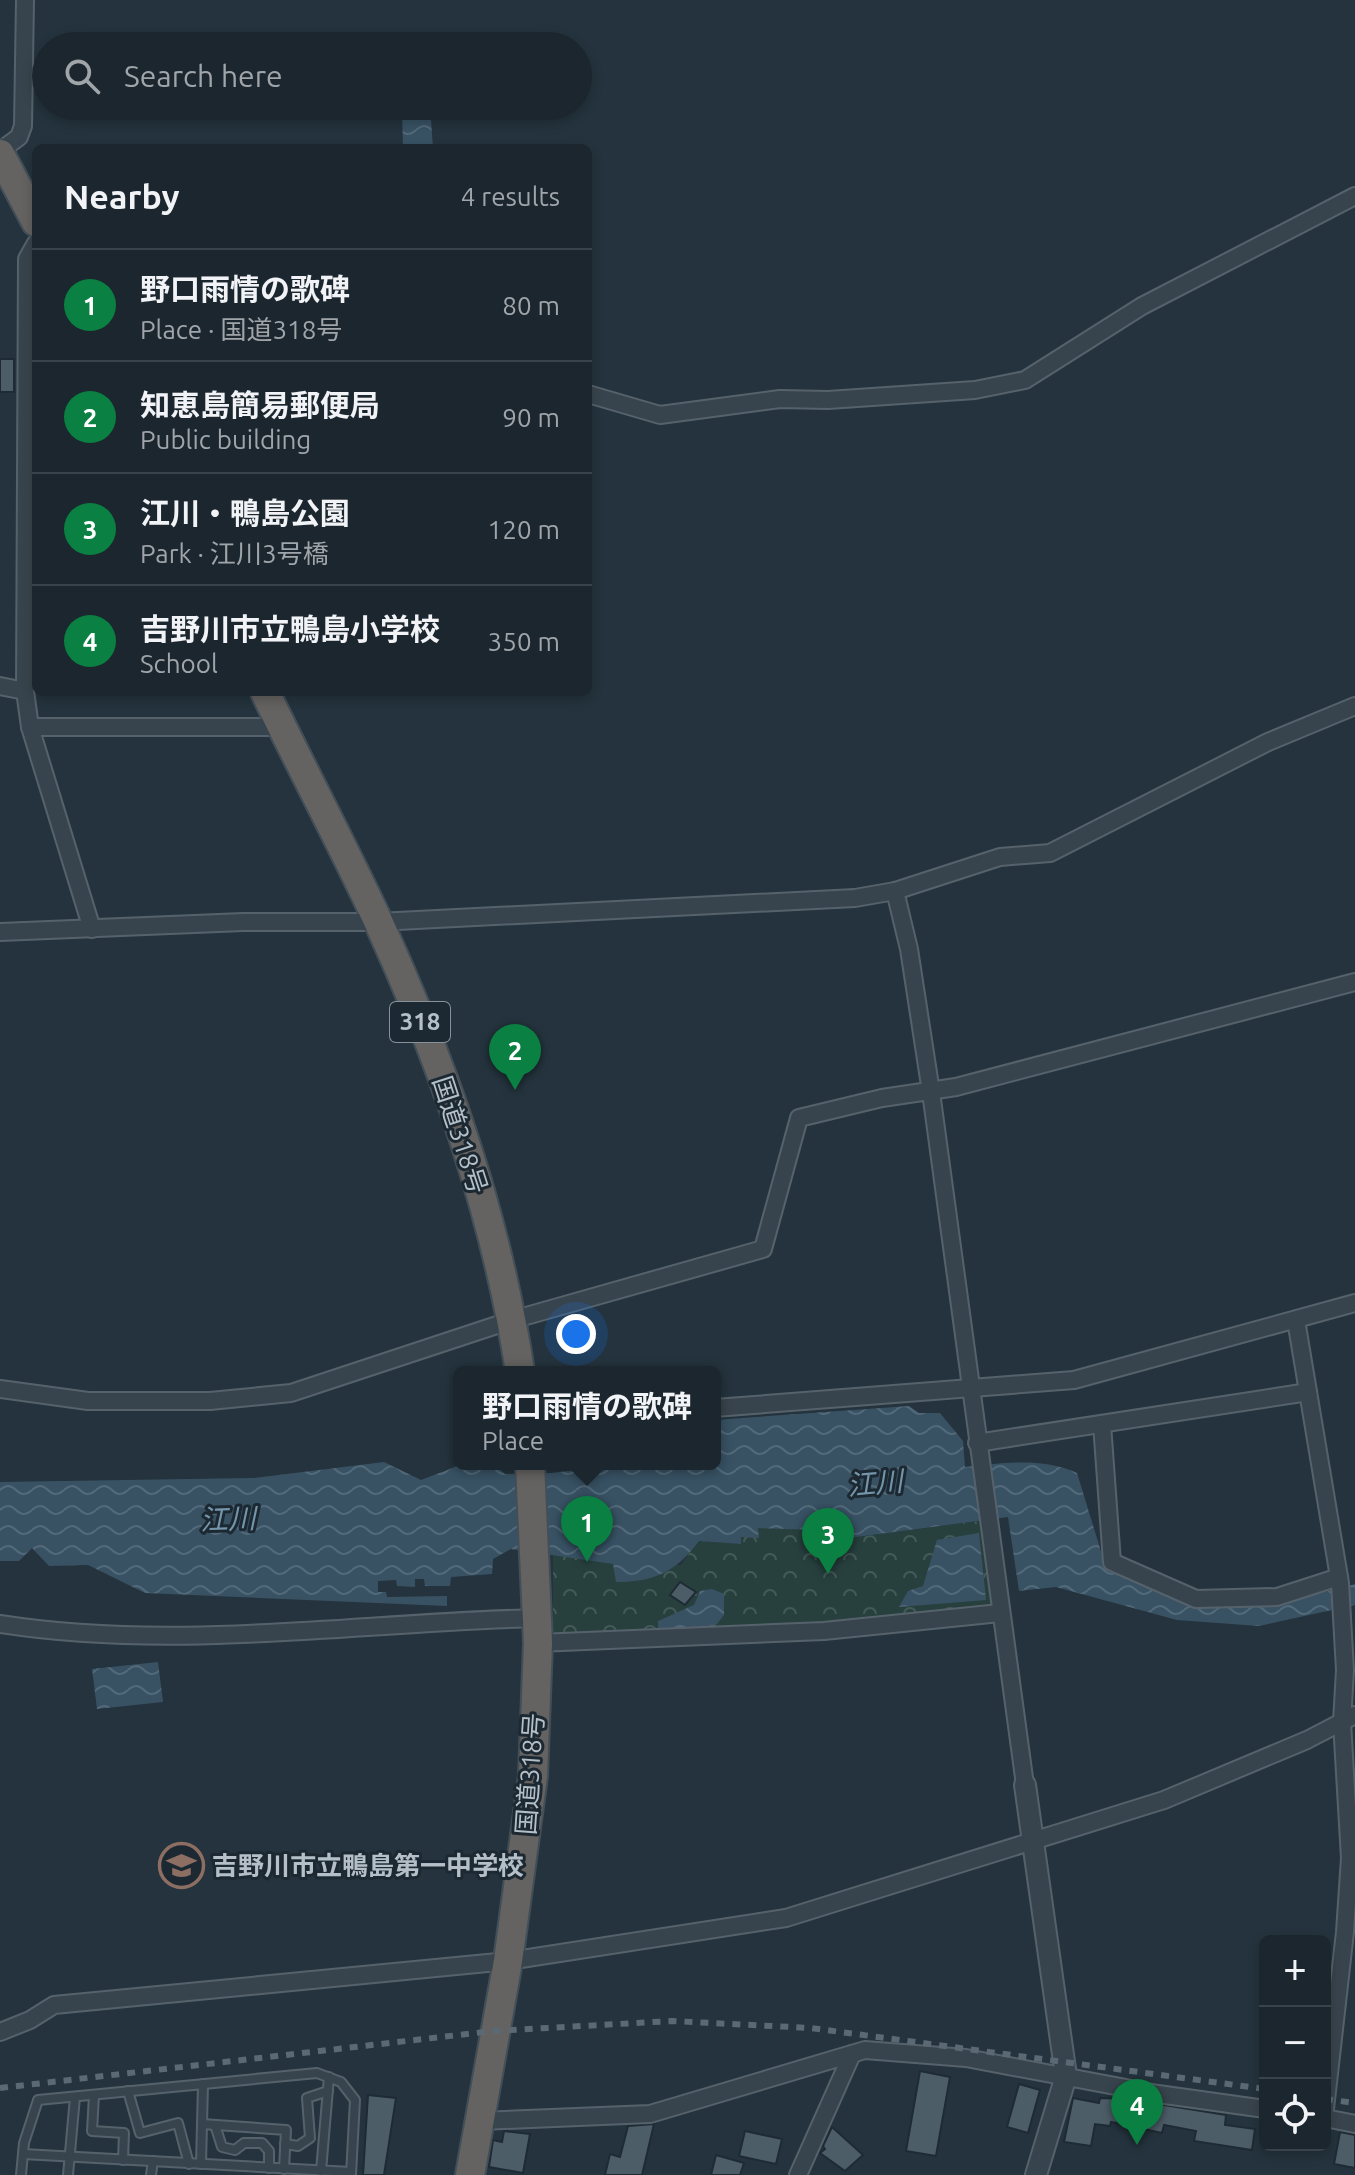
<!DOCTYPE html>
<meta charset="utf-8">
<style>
:root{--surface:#1b262e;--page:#28323a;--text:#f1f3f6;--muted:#a0a5aa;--line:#39434a;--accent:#0b8043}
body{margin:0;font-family:Ubuntu,"Noto Sans JP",sans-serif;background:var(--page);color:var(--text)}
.controls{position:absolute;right:24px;bottom:24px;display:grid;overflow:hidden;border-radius:12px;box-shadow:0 4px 12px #0003}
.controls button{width:72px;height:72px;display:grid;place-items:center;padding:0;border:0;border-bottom:2px solid var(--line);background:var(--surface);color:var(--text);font:40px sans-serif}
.you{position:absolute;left:576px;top:1334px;width:28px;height:28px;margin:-20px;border:6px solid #fff;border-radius:50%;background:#1a73e8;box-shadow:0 0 0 12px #1a73e833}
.badge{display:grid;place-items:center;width:52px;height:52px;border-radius:50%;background:var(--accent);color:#fff;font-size:26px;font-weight:700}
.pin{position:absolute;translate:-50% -66px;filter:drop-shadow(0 2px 4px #0008)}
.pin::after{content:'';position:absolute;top:42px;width:28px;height:24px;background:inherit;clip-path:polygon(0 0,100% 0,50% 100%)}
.popup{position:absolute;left:453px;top:1366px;width:268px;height:104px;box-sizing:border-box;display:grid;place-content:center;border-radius:12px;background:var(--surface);filter:drop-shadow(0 2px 6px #0005);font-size:26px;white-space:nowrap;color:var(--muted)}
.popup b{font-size:30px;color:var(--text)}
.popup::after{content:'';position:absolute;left:50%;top:100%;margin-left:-16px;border:16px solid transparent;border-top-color:var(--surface)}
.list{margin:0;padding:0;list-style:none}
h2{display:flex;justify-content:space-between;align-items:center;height:104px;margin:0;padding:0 32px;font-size:34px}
h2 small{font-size:26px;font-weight:400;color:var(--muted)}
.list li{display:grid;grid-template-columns:52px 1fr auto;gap:24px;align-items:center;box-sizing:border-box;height:112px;padding:0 32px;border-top:2px solid var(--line)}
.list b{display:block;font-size:30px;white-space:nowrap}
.list p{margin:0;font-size:26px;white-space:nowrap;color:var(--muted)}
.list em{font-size:26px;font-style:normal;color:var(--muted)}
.icon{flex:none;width:44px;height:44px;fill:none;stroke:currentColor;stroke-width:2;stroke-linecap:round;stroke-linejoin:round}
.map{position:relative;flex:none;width:1355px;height:2175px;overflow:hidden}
.search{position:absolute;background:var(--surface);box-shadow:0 4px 12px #0003;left:32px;top:32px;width:560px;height:88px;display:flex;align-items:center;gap:20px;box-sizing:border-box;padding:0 28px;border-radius:44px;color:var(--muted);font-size:30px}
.panel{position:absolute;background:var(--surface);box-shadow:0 4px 12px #0003;left:32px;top:144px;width:560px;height:552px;border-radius:12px}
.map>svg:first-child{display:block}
</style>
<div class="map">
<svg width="1355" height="2175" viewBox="0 0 1355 2175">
<defs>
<pattern id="park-crowns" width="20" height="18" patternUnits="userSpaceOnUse" patternTransform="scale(2)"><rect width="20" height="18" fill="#27403e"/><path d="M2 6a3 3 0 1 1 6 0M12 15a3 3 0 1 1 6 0" fill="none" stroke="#445a58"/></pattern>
<pattern id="water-waves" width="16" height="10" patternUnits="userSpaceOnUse" patternTransform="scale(2)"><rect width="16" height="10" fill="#385264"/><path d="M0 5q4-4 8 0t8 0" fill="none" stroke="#526979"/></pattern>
</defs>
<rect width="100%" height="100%" fill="#24333d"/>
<polygon fill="url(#park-crowns)" points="988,1520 1000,1613 822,1631 553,1632 553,1554 614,1564 681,1565 698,1541 740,1544 741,1537 758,1527 822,1530 827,1541"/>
<g fill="url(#water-waves)">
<polygon points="430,106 433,148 403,148 402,107"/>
<path d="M909,1406L919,1413H940L963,1441L965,1467C1001,1463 1043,1457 1077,1473L1107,1571L1202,1607H1268L1355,1584V1605L1259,1626L1177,1620L1056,1587L1019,1591L1008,1517L826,1541L821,1530L758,1528L759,1538L741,1537V1544L699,1541C676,1572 654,1582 616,1582L613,1564L511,1549L493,1559L492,1574L451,1577L450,1586H425L424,1579H415V1587L397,1586L396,1580L378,1581V1592H386L387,1597L447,1596V1606L145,1593L88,1565L49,1566L32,1548L19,1561H0V1482L254,1478L384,1462L421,1480L463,1464H493L505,1474L551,1473L628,1464H715V1420Z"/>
<polygon points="979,1533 986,1600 899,1607 908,1591 923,1586 937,1540"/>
<polygon points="712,1589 724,1594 724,1615 712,1630 658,1632 658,1621 694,1605 700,1591"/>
<polygon points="158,1662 163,1702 97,1709 92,1669"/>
</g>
<g fill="#4d5d68" stroke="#1f2b34" stroke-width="2">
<rect x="0" y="359" width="14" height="33"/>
<polygon points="680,1582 696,1592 685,1605 670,1595"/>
<polygon points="920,2071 950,2077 936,2156 906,2151"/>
<polygon points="1019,2084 1040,2090 1028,2133 1007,2127"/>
<polygon points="368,2095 396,2098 384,2175 363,2175"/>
<polygon points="1073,2098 1099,2103 1100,2098 1127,2099 1226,2115 1225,2125 1255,2129 1252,2150 1194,2141 1196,2131 1164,2125 1162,2133 1111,2122 1110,2126 1095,2124 1091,2146 1064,2142"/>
<polygon points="654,2124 642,2175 605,2175 610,2154 620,2157 628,2126"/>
<polygon points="832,2127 863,2155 845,2171 820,2153 825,2149 823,2146"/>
<polygon points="504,2131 530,2134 523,2173 489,2167 493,2140 502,2142"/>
<polygon points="745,2131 782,2139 776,2164 739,2156"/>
<polygon points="1340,2132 1355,2135 1355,2168 1334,2164"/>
<polygon points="716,2155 744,2163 740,2175 711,2175"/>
</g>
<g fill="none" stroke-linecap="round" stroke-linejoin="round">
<defs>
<g id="service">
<polyline points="128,2091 140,2133 178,2123 189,2164"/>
<polyline points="94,2095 92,2131 124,2133 123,2160"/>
<polyline points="202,2124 286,2130 284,2169"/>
<polyline points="215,2125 222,2147 235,2150 244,2143 262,2143 269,2151 269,2168"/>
<polyline points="285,2144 298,2146 310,2138 307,2098 328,2091"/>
<polyline points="23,2154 351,2172"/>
<polyline points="201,2164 203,2084"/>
<polyline points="321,2171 329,2077"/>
<polyline points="21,2175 24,2143 38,2100 317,2073 341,2082 355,2100 351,2175"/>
<polyline points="68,2175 75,2097"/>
<polyline points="151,2175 153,2161"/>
</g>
<g id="minor">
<polyline points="0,151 19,137 23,126 25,0"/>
<polyline points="36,243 27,259 25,691 30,727 92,929"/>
<polyline points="588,394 660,415 780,399 828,400 975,390 1025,380 1142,306 1355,196"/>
<polyline points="0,686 25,691"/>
<polyline points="30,727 281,727"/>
<polyline points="895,891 909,949 931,1092 1025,1785"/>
<polyline points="0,932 243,922 378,922 855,898 895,891 1000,857 1050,853 1268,742 1355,706"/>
<polyline points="1296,1320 1340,1583 1345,1670 1342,1722 1350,1858 1345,1932 1325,2109"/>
<polyline points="0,1389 88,1401 210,1401 291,1393 512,1320 763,1249 799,1118 882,1098 956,1087 1355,982"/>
<polyline points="715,1408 1074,1380 1355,1303"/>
<polyline points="1102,1424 1112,1562 1196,1599 1277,1597 1339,1577"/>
<polyline points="977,1443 1308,1392"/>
<path d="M0,1624C178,1652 359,1622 538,1618"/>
<polyline points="538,1643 824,1631 1000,1613"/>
<polyline points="0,2032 30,2020 54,2005 508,1961 786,1918 1164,1800 1307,1740 1355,1715"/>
<polyline points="1325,2118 1355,2124"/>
<polyline points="481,2121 650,2114 865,2050 966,2058 1158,2094 1265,2109"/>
<polyline points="798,2175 852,2054"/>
</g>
<polyline id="tertiary" points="1025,1785 1066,2076 1036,2175"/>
<g id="trunk">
<polyline points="0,154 36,222"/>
<path d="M265,692C302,769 342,844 378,921C443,1063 497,1217 520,1372"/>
<polyline points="470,2175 508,1961 533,1776 538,1643 530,1464"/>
</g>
</defs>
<use href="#service" stroke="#56626b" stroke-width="12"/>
<use href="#minor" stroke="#56626b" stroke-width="20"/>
<use href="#tertiary" stroke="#56626b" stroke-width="24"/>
<use href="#trunk" stroke="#434f58" stroke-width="32"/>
<use href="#service" stroke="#38444d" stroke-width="8"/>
<use href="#minor" stroke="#38444d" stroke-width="16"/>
<use href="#tertiary" stroke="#38444d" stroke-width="20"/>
<use href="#trunk" stroke="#646361" stroke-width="28"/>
<g stroke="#5a6974" stroke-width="6" stroke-dasharray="8 8" stroke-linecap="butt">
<polyline points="0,2088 493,2031 672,2021 811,2028 1265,2089"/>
<polyline points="1325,2099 1355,2103"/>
</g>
</g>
<defs>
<symbol id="school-ring" viewBox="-11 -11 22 22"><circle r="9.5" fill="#1d2932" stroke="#8d6e63" stroke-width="1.5"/><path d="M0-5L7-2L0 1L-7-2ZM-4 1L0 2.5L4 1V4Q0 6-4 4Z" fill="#8d6e63"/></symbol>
</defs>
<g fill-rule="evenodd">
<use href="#school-ring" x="156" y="1840" width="51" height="51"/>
</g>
<g text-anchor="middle" stroke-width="6" stroke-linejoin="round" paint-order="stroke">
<rect fill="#1d2932" stroke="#87929b" stroke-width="2" x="390" y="1002" width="60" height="40" rx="6"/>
<g font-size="24" font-weight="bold" fill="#b4bfc8">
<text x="420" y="1030">318</text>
</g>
<g font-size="26" fill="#b4bfc8" stroke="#1d2932">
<text transform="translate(460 1135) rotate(72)" y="9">国道318号</text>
<text transform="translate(530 1774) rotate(-86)" y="9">国道318号</text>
</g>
<g font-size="26" font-weight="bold" fill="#b4bfc8" stroke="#1d2932" text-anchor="start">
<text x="212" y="1875">吉野川市立鴨島第一中学校</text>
</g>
<g font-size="28" font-style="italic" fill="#7496ab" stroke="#1d2932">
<text transform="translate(875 1483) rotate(-5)" y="10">江川</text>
<text transform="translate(228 1519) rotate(-2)" y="10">江川</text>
</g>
</g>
</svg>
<div class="controls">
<button>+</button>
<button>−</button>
<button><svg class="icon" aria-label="locate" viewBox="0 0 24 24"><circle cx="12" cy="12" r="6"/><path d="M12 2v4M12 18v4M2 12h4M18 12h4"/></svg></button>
</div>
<div class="you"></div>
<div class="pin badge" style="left:587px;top:1562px">1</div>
<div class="popup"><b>野口雨情の歌碑</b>Place</div>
<div class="pin badge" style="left:515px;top:1090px">2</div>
<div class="pin badge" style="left:828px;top:1574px">3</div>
<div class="pin badge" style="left:1137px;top:2145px">4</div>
<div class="search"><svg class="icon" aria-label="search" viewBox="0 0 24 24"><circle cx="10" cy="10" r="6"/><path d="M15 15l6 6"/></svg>Search here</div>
<section class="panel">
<h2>Nearby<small>4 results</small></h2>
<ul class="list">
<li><span class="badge">1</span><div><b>野口雨情の歌碑</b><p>Place · 国道318号</p></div><em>80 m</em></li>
<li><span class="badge">2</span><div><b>知恵島簡易郵便局</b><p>Public building</p></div><em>90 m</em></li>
<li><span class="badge">3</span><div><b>江川・鴨島公園</b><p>Park · 江川3号橋</p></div><em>120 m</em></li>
<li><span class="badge">4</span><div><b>吉野川市立鴨島小学校</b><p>School</p></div><em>350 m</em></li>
</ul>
</section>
</div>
